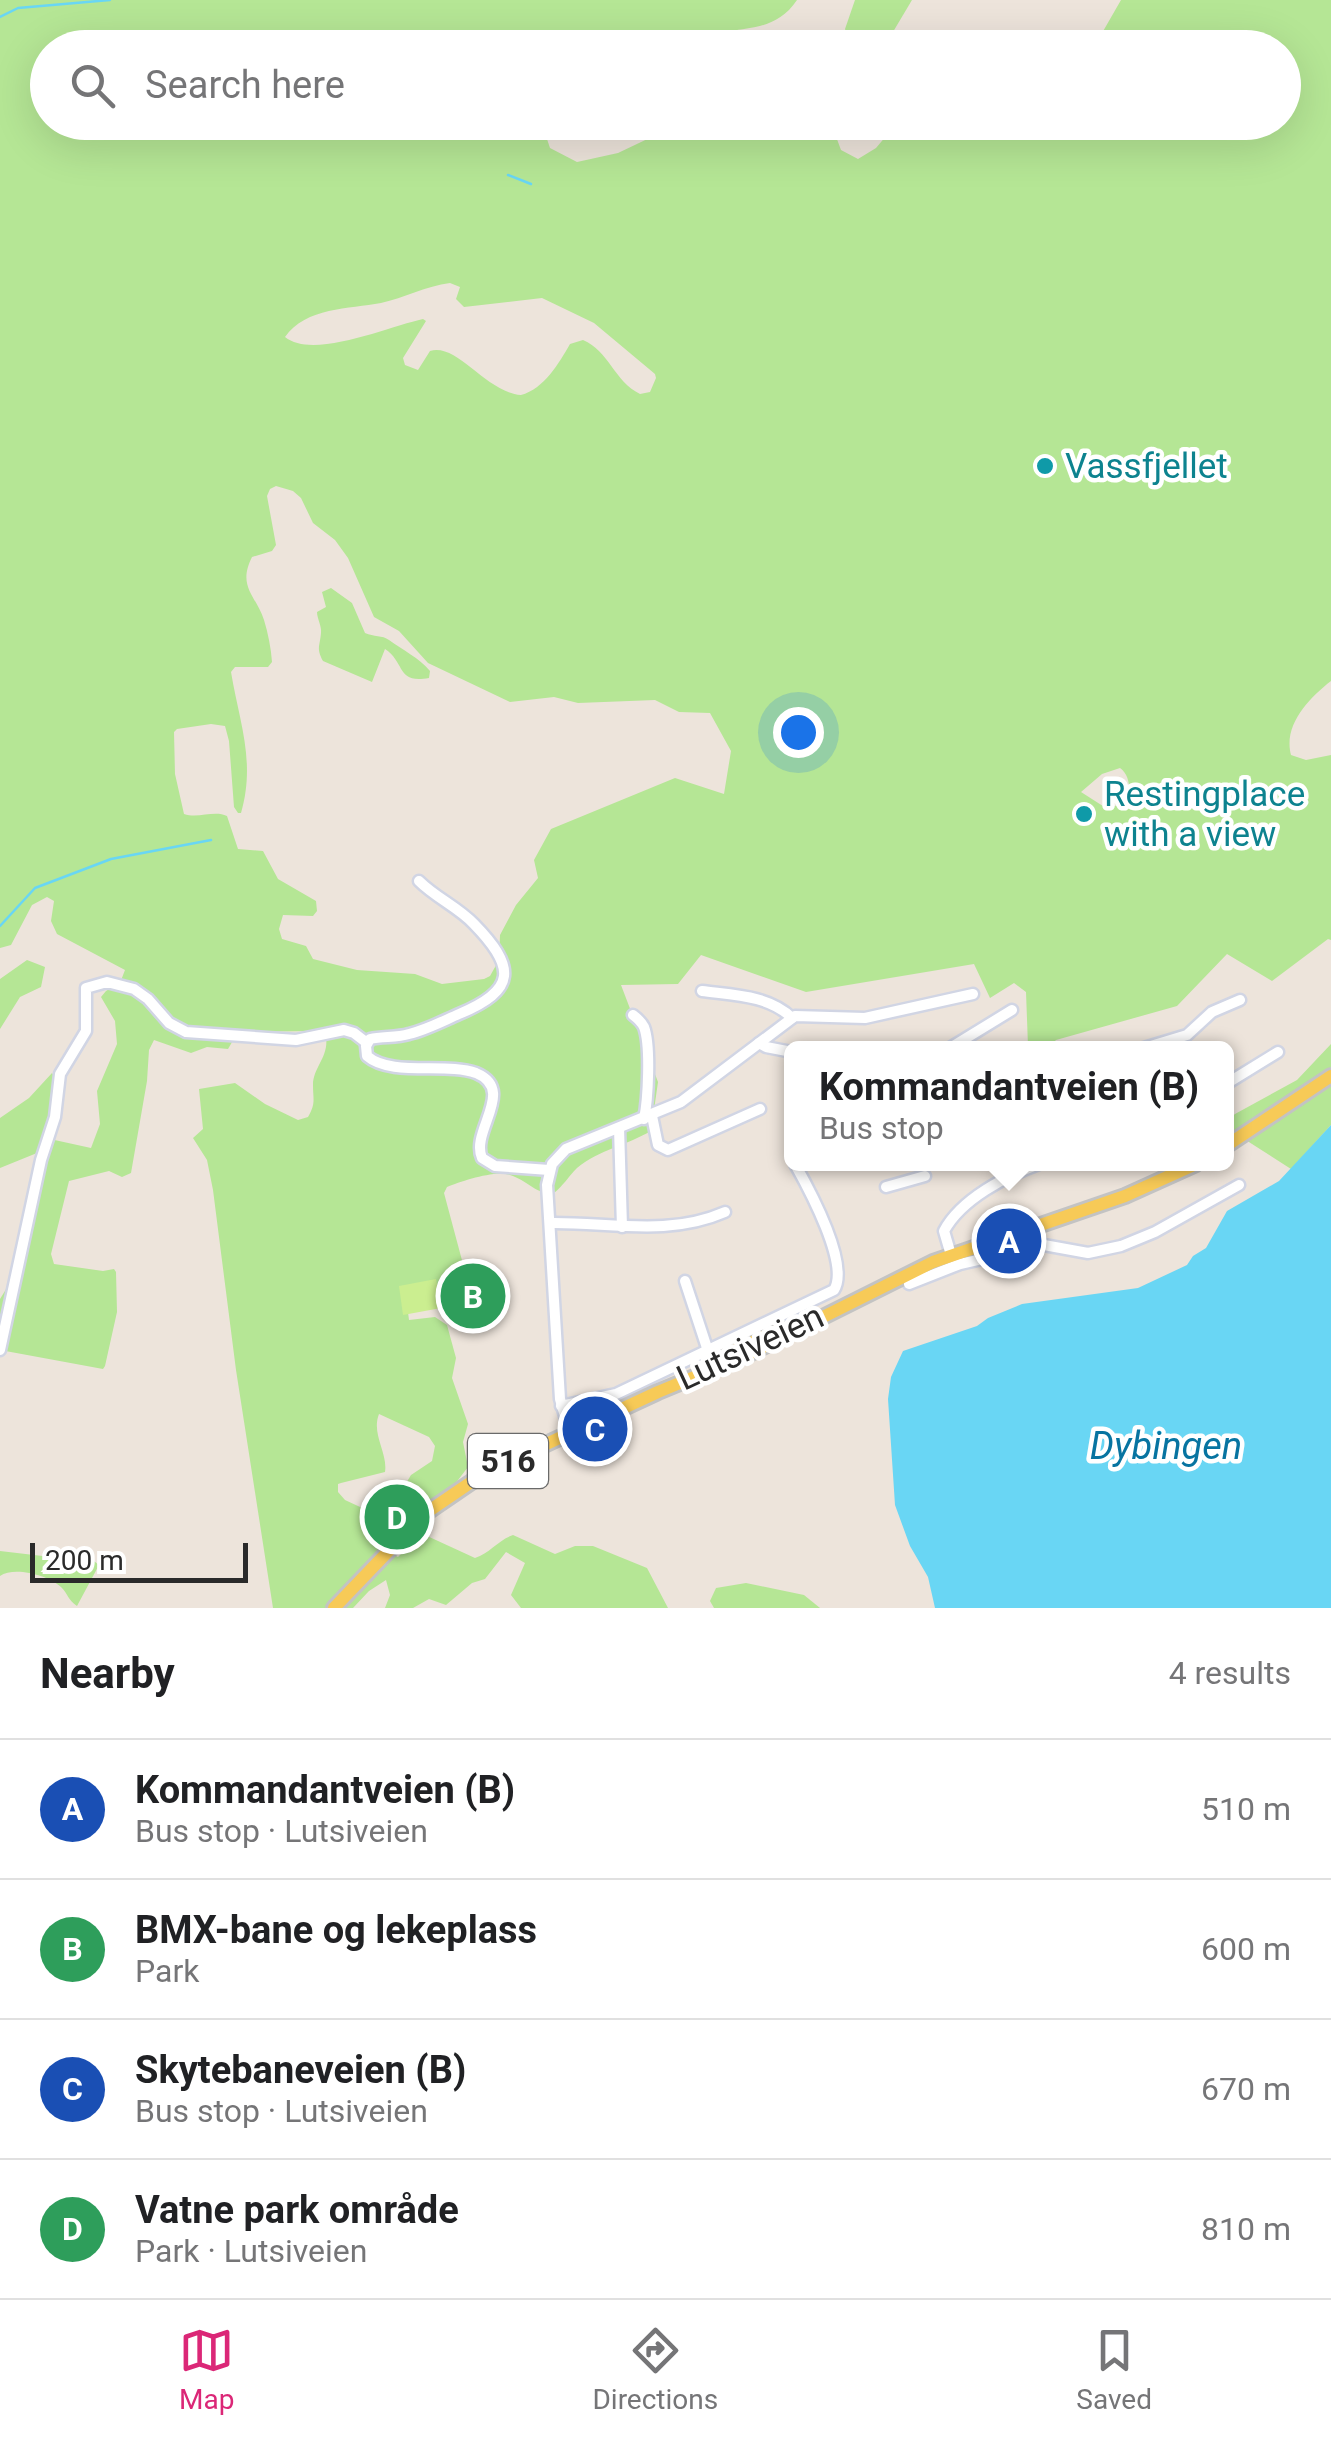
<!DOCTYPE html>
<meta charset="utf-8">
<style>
:root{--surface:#fff;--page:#f6f6f6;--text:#202124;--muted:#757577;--line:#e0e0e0;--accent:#db2777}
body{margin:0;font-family:Roboto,sans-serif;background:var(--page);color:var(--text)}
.scale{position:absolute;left:30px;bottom:25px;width:218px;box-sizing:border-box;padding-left:10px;border:5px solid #2a2a2a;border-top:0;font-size:28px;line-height:35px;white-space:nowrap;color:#2a2a2a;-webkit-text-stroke:8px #fff;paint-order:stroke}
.you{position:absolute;left:798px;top:732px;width:35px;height:35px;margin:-25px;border:8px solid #fff;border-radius:50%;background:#1a73e8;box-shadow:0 0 0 15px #1a73e833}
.badge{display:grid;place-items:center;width:65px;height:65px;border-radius:50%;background:var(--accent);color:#fff;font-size:32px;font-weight:700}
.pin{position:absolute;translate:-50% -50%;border:5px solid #fff;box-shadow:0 2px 10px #0006}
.popup{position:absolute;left:784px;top:1041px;width:450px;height:130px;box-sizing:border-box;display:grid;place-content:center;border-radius:15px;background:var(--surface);filter:drop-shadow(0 2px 8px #0005);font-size:32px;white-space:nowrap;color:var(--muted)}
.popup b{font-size:38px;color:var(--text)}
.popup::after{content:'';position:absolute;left:50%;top:100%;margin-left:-20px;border:20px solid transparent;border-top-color:var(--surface)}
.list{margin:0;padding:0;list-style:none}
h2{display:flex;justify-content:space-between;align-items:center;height:130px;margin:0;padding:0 40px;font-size:42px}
h2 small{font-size:32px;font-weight:400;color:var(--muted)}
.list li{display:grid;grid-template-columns:65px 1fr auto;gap:30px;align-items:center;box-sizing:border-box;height:140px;padding:0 40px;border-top:2px solid var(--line)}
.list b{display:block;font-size:38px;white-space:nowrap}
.list p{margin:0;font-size:32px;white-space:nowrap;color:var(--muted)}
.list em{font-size:32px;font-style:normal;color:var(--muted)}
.icon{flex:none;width:55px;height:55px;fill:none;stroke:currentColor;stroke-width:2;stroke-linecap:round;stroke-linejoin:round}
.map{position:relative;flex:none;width:1331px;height:1608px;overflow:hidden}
.search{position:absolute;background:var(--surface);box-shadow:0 10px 40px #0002;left:30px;right:30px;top:30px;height:110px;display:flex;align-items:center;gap:25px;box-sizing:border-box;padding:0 35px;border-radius:55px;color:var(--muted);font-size:38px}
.sheet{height:690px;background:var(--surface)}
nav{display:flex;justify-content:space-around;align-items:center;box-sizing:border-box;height:140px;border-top:2px solid var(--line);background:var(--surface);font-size:28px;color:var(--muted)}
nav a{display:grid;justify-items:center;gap:5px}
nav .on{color:var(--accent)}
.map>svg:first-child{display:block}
</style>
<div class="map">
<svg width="1331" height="1608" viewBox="0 0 1331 1608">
<rect width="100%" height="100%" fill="#ede4db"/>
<g fill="#b5e695" fill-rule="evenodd">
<path d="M0,0H797C769,42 726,18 701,47L48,48V122L551,123L546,136L550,148L577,162L618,153L681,123H831L841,150L858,159L876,148L897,123L1284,122V48L1094,47L1121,0H1331V681C1309,698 1283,725 1291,755L1306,760L1331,755V940L1328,939L1272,981L1227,954L1177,1006L1056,1040L1048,1048L1028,1046L1026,992L1014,983L990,998L974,964L806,992L701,955L678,984L621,985L658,1082L651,1131C627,1145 599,1150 577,1168C569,1176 563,1186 554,1193C536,1195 527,1180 510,1175C494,1170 462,1181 447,1187L444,1193L467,1279L496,1274L501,1308L452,1316L446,1292L433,1287L406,1297L409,1320L435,1317L447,1325L456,1358L452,1378L468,1424L463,1442L468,1467L455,1484L422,1506L409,1496L405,1485L411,1475L432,1461L435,1446L429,1437L379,1414C371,1434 388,1453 385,1472L341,1483L338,1484V1492L345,1500L373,1513L392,1554L398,1557L417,1538L425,1535L475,1558C490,1553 498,1540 513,1535L555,1554L575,1546H593L647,1568L668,1608H521L511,1595L525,1563L506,1552L485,1579L472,1583L446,1605L429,1599L413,1608H385L390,1595L386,1580L369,1591L353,1608H273L236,1370L213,1190L207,1160L193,1138L203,1129L199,1089L235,1083L265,1104L298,1120L308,1117C316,1103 313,1100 313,1085C313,1067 329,1057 326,1037L316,1031L238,1032L228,1049L207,1047L191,1053L154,1040L149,1050L147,1081L131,1173L122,1177L109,1171L69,1181L51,1254L54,1264L103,1271L114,1269L116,1272L117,1312L105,1366L103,1369L0,1350V1299L13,1278L39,1156L37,1153L0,1168V1118L29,1098L52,1073L55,1078L50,1139L91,1148L100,1124L97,1091L117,1044L115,1021L101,997L106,991L120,983L125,970L57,934L51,921L54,901L47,897L32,905L11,945L0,948ZM450,283L460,287L456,299L464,307L542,298L594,323L655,374L656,378L650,392L640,394C614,381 609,351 583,340L570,344C559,363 544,389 521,395C485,392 458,343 430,351L418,370L405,365L403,358L426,321L423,319C390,326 313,360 285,337C306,307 349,309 381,303C404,298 426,286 450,283ZM276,486L293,491L301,498L313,523L335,540L348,558L374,617L399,631L428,663L510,702L554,697L578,703L655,700L679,712L710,713L731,751L724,794L675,778L551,829L534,860L538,878L516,905L500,935L499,960L490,976L484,979L442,984L415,974L357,970L313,959L306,946L282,939L279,929L283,915L313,916L317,911L316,901L278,879L263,851L238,849L227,816C214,810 198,819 184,814L175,774L174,732L177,729L211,724L225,726L229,741L234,807L238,813H241C256,761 239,721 231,672L235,667H268L272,662C271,648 268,633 264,620C256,595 237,587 252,557L272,551L276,545L267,496L270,489ZM1120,768C1131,776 1130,791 1128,803L1106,808L1081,792L1102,774Z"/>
<polygon points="855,0 912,0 884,47 851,47 845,29"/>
<path d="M331,588L352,603L365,633C374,637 382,635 389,640C403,650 419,658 430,671L429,678C396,684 406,663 385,649L372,682L323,661C316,648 320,646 321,633C322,627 317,618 317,612L326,607L322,592Z"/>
<polygon points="27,960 45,967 41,987 20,997 0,1029 0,979"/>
<polygon points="1331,1044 1331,1125 1291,1169 1227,1128 1227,1121 1235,1114 1297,1080"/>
<polygon points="402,1493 415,1513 387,1535 380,1505 384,1498"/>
<path d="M0,1551L51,1557L81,1551L99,1565L77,1606C68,1600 68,1594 61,1587C48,1575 14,1566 0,1576Z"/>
<polygon points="746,1583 804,1595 820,1608 714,1608 710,1601 716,1588"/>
</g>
<polygon fill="#cbee90" points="436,1279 441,1308 403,1315 399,1286"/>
<polygon fill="#69d6f4" points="1331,1125 1331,1608 935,1608 928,1577 910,1546 895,1505 888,1399 891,1377 903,1351 977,1326 988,1318 1022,1304 1138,1288 1187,1265 1193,1256 1206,1248 1227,1211 1279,1181"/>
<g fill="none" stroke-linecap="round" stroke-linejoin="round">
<g stroke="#69d6f4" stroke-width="2.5">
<polyline points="0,17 18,8 110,0"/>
<polyline points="508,175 531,184"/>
<polyline points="0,926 35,888 111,859 211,840"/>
</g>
<defs>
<g id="minor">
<path d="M419,881C436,898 458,907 474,924C516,967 517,990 459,1014C443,1021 426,1030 409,1034C396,1038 383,1036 370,1039L366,1046L367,1056C391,1077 447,1062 476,1073C517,1090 470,1131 482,1158L495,1166L549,1170"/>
<path d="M702,991C732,995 769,995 792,1018"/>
<path d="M633,1015C637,1018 642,1023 644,1027C651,1046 648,1100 644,1119"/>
<polyline points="759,1043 766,1047 792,1052"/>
<polyline points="950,1048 1012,1010"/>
<polyline points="1144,1048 1187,1035 1212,1012 1240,1000"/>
<polyline points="1226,1084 1278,1052"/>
<polyline points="652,1116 658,1145 668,1150 760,1109"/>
<polyline points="619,1128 622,1227"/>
<polyline points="886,1187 925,1176"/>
<path d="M550,1223C609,1222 668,1237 725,1212"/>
<path d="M951,1255L944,1231C961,1199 1006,1176 1039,1164"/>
<polyline points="685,1281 708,1351"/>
<polyline points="909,1284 960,1264 1044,1245 1088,1253 1121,1246 1155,1232 1239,1185"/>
<polyline points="0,1350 41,1160 55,1117 60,1074 86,1031 86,988 107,982 134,989 148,999 169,1023 186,1032 296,1040 344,1030 354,1033 367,1043"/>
<path d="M561,1406L616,1394L834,1290C850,1265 809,1189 795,1164"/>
<polyline points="570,1433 560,1399 547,1185 552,1164 566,1149 681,1102 795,1016 865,1018 973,994"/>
</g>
<g id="major">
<polyline points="1226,1146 1331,1076"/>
<polyline points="713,1361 781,1329"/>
<polyline points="334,1608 423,1515 486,1472 658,1392 745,1356 933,1262 1125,1196 1196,1164"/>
</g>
</defs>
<use href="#minor" stroke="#d1d5e4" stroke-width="15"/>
<use href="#major" stroke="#c3c3c3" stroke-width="18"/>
<use href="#minor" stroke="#fff" stroke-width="10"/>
<use href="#major" stroke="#f7ca57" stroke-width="12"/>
</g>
<g fill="#0f9aa8" stroke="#fff" stroke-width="4">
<circle cx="1045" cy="466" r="10"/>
<circle cx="1084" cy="814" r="10"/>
</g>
<g text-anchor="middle" stroke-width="9" stroke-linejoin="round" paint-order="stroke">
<rect fill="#fff" stroke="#6a6a6a" stroke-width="2.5" x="468" y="1434" width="80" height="54" rx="8"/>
<g font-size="32" font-weight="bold" fill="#2a2a2a">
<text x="508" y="1472">516</text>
</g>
<g font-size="35" fill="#0d838f" stroke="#fff" text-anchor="start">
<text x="1065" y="478">Vassfjellet</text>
<text x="1104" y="806">Restingplace<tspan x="1104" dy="40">with a view</tspan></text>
</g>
<g font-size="35" fill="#2a2a2a" stroke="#fff">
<text transform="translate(750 1347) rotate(-25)" y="12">Lutsiveien</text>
</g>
<g font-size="38" font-style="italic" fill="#0774a1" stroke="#fff">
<text x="1166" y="1459">Dybingen</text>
</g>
</g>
</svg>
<div class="scale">200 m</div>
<div class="you"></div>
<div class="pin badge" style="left:1009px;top:1241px;background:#1a4fb4">A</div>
<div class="popup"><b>Kommandantveien (B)</b>Bus stop</div>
<div class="pin badge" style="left:473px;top:1296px;background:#2e9e5b">B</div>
<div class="pin badge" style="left:595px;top:1429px;background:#1a4fb4">C</div>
<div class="pin badge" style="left:397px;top:1517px;background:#2e9e5b">D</div>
<div class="search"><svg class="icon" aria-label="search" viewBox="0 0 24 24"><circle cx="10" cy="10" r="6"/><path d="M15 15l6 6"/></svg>Search here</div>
</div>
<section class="sheet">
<h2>Nearby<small>4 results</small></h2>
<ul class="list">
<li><span class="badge" style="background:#1a4fb4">A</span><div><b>Kommandantveien (B)</b><p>Bus stop · Lutsiveien</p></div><em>510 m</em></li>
<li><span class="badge" style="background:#2e9e5b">B</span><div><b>BMX-bane og lekeplass</b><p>Park</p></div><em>600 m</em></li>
<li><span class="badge" style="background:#1a4fb4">C</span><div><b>Skytebaneveien (B)</b><p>Bus stop · Lutsiveien</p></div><em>670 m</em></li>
<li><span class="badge" style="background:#2e9e5b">D</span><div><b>Vatne park område</b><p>Park · Lutsiveien</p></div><em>810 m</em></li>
</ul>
</section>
<nav>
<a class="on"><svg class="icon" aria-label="map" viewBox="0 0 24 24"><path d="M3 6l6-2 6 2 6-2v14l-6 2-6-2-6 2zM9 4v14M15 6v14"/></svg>Map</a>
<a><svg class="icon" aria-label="directions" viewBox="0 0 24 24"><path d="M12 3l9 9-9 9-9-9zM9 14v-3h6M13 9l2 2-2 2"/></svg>Directions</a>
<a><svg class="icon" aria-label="saved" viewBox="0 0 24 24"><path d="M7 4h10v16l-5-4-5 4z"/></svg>Saved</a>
</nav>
